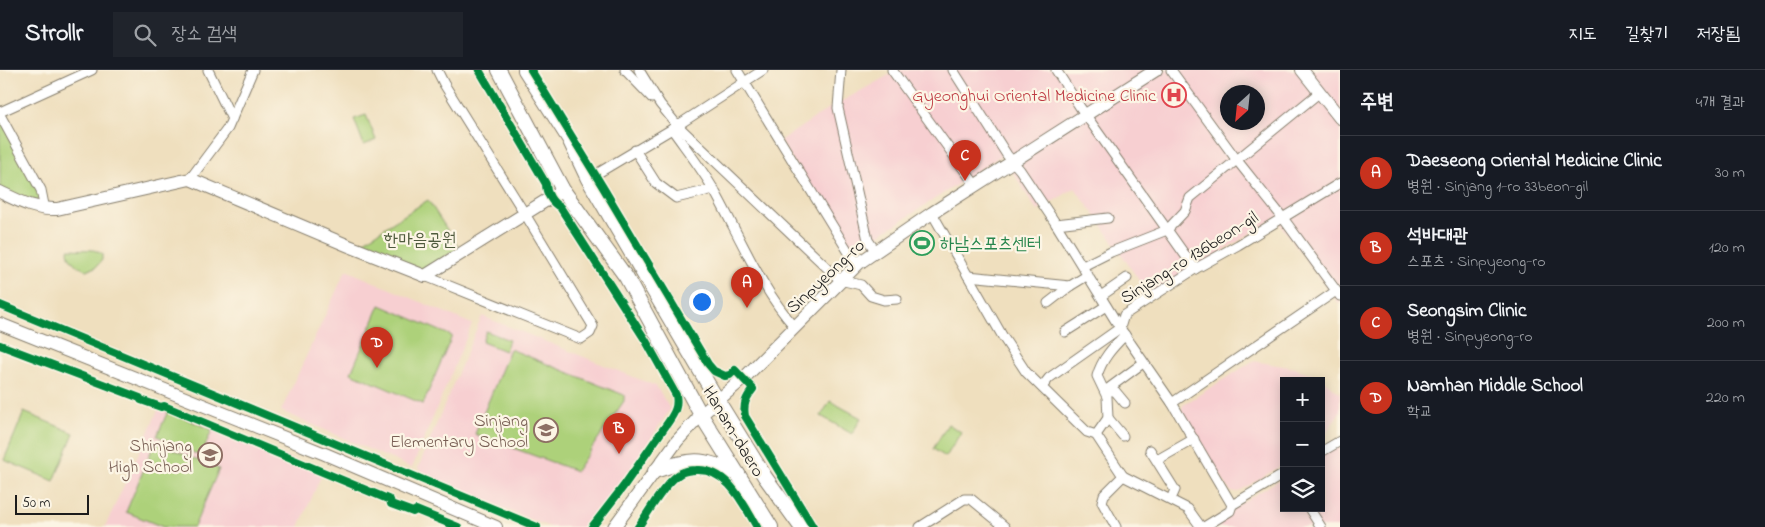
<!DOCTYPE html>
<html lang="ko">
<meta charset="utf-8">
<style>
:root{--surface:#171b24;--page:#20242c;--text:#f1f3f6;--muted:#9ea1a6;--line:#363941;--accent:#c8321e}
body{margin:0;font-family:"Indie Flower","Poor Story",sans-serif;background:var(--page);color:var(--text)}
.controls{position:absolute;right:15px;bottom:15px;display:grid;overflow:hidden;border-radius:0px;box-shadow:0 2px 12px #0003}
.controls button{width:45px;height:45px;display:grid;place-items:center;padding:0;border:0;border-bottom:1px solid var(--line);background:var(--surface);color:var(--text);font:25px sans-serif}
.compass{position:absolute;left:1220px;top:15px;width:45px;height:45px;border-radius:50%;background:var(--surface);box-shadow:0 2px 12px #0003;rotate:207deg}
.scale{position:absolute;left:15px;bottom:12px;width:74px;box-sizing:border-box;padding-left:5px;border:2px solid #1c1c1c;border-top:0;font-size:14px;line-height:18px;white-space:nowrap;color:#1c1c1c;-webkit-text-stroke:4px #fcf5e5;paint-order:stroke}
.you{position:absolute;left:701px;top:231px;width:18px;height:18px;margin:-12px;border:4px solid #fff;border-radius:50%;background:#1a73e8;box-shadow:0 0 0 8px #1a73e833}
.badge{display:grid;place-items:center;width:32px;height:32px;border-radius:50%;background:var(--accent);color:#fff;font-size:16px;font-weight:700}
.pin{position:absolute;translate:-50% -41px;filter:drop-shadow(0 1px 2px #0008)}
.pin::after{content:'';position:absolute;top:26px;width:18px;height:15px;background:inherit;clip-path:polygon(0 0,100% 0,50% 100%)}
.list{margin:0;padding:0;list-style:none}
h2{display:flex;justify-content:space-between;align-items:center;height:65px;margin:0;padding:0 20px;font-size:21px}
h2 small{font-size:16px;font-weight:400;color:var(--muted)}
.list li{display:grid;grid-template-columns:32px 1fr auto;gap:15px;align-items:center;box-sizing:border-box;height:75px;padding:0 20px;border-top:1px solid var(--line)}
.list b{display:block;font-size:19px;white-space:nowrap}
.list p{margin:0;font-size:16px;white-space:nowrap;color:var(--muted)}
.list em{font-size:16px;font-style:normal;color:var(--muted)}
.icon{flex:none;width:28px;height:28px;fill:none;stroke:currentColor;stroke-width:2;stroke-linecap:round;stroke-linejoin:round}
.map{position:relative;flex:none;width:1340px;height:457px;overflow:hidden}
header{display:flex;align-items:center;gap:30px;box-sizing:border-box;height:70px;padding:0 25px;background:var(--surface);border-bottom:1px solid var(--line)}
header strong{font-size:24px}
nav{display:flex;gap:28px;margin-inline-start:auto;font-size:18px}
.search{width:350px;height:45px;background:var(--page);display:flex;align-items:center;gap:12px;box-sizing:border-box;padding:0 18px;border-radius:0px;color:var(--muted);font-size:19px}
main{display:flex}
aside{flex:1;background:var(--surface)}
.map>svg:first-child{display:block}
</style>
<header>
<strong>Strollr</strong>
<div class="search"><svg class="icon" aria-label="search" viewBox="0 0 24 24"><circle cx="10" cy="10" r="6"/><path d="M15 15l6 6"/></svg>장소 검색</div>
<nav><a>지도</a><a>길찾기</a><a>저장됨</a></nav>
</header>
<main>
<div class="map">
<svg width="1340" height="457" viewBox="0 0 1340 457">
<rect width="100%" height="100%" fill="#fcf5e5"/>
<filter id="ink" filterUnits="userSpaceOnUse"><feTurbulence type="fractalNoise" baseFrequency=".02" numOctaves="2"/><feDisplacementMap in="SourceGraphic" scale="10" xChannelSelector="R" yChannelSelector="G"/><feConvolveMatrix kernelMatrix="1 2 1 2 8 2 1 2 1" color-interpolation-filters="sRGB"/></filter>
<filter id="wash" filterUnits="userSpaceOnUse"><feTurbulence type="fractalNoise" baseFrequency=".0096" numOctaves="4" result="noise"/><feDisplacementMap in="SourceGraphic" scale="20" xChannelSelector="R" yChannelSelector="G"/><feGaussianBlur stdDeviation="1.12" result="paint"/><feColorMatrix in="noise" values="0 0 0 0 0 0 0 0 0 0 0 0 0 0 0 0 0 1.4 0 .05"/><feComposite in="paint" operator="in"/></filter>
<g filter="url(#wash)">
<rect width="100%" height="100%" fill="#efdfbe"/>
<g fill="#f7cfd1" fill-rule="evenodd">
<path d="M898,0H1340V235L1275,148L1150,227L1102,155L1075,118L1037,141L1002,85L898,153L851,182L780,71L828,39ZM1228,22H1258V52H1228Z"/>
<polygon points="346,200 472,254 412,398 281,341"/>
<polygon points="482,246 656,316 670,339 620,417 588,457 550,457 427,408 418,398"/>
<polygon points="1253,291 1295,298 1319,307 1340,323 1340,342 1321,370 1321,311 1284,311 1284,394 1238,422 1230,421 1181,342 1183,335"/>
<polygon points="161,334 323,402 299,457 105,457"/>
<polygon points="1340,373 1340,457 1202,457 1284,407 1284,438 1321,438 1321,385"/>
</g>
<g fill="#add17a" stroke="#64764b">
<polygon points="0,45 41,120 45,140 0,122"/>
<polygon points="366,45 376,70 364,75 354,49"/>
<polygon points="428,130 459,178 423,200 358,175"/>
<path d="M68,179L94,180L102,184V190L96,197L86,200C76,196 68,190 68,179Z"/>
<polygon points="380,235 452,266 423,334 351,303"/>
<polygon points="486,261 509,270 505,281 482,272"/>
<polygon points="510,279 624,325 624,331 576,401 475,364"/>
<polygon points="830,331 861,348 852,364 821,346"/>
<polygon points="168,341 212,360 201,386 157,366"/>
<polygon points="24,342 74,363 54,411 4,390"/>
<polygon points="948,354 961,362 946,387 933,379"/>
<polygon points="155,372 219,399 194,457 163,457 126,442"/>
</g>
</g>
<g filter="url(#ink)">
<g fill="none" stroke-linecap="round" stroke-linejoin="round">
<defs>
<g id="street">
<polyline points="208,0 232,49"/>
<polyline points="625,0 652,28"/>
<polyline points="639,0 660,34 677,55 840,210 861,215 871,226 884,230 897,229"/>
<polyline points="737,0 851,186 859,193"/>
<polyline points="841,0 838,38 868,170 876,182"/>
<polyline points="892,0 976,116"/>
<polyline points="953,0 1007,85 1020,100 1056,154 1120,258 1172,333 1232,435"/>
<polyline points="1056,0 1080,37 1195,199"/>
<polyline points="1171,0 1236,89 1283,148 1340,226"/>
<polyline points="0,42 92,0"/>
<polyline points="0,45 41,120 45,140"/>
<path d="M672,59C686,79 703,100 715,122C739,165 762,221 795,257"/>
<polyline points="635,80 656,113 676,128 714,119"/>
<polyline points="190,109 228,58 253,0"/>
<polyline points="588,109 672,59 763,0"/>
<polyline points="932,143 1003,267 1026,302 1087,362 1096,365 1123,406 1104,425 1102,432 1116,457"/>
<polyline points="1056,154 1108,148"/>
<polyline points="1083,196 1111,182 1167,160 1185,141 1190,128 1320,22"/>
<polyline points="425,206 581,269 590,263 593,256 525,144 444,14 437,0"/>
<polyline points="968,206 1070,216 1088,205"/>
<polyline points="1101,226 1127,208"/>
<polyline points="1048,233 1070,216"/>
<polyline points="1065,262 1106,236"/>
<polyline points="1042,317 1049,308 1120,258 1124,245 1195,199 1238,175 1340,113"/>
<polyline points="1125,333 1115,321 1105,321 1143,293"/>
<polyline points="1172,333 1336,221"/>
<path d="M1108,348L1107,327L1097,306C1102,289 1112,278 1125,265"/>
<polyline points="1096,365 1108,348 1123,366"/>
<polyline points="1150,380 1175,420 1171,429"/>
<polyline points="1321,382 1340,371"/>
<polyline points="1157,390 1194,369"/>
<polyline points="1123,406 1188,439 1201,457"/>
<polyline points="1309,438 1321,457"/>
<polyline points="920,457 964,429 971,429 1005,457"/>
<polyline points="1204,457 1230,441 1232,435 1284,404"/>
</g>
<g id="secondary">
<polyline points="1302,0 1340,48"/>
<path d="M0,122C19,131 35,140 57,139L190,109L349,176L425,206L563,120"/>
<polyline points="0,254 325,384 496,457"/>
<polyline points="614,457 677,371 701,345 744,308 859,193 932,143 1156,0"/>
</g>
<g id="primary">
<polyline points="499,0 563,120 626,207 701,345 771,457"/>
<polyline points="525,0 569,69 588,109 718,331 765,407 801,457"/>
<path d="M655,401C695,388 698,387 738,404"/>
</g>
</defs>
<use href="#street" stroke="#867e6d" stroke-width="11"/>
<use href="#secondary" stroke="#867e6d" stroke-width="14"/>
<use href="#primary" stroke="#867e6d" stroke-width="16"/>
<use href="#street" stroke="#fff" stroke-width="9"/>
<use href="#secondary" stroke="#fff" stroke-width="12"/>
<use href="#primary" stroke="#fff" stroke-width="14"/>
<defs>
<g id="cycleway">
<path d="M479,0L546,114C546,123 552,133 560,137L646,271L676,325C678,336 675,342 669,351L623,417L592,457"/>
<path d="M531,0L604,119L708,294L714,301L725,306L730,305L735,300L753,319C746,328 743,334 745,346L813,457"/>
<polyline points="0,235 537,457"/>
<polyline points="0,275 140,328 141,330 161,337 164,336 390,430 391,434 413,442 416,440 458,457"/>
<path d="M638,457C649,442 665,412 681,403C685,401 692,400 696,400C728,398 743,434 757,457"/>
</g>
</defs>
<use href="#cycleway" stroke="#fcf5e5" stroke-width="11"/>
<use href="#cycleway" stroke="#00873e" stroke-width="8"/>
</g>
</g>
<defs>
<symbol id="hospital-ring" viewBox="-11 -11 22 22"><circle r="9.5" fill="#fcf5e5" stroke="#e0444e" stroke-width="1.5"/><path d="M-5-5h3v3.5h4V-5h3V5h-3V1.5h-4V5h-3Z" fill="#e0444e"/></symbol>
<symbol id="stadium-ring" viewBox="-11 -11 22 22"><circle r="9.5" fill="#fcf5e5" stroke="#2e9e5b" stroke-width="1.5"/><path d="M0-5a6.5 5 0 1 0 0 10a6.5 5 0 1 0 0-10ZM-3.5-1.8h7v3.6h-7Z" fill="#2e9e5b"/></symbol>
<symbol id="school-ring" viewBox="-11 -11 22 22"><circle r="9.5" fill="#fcf5e5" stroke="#8d6e63" stroke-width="1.5"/><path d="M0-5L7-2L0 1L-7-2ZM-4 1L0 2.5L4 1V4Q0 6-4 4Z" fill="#8d6e63"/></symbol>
</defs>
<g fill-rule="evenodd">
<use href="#hospital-ring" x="1160" y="11" width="28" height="28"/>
<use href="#stadium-ring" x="908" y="159" width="28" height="28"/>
<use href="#school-ring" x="532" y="346" width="28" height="28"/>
<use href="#school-ring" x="196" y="371" width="28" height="28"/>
</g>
<g text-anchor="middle" stroke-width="4.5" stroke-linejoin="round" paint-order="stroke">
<g font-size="18" fill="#be3a42" stroke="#fcf5e5" text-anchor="end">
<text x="1156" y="31">Gyeonghui Oriental Medicine Clinic</text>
</g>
<g font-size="18" fill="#4f5b3d" stroke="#fcf5e5">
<text x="420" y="175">한마음공원</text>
</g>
<g font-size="18" fill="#27864d" stroke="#fcf5e5" text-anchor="start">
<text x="940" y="179">하남스포츠센터</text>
</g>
<g font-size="18" fill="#1c1c1c" stroke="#fcf5e5">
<text transform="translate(1189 187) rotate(-32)" y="6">Sinjang-ro 136beon-gil</text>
<text transform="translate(825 206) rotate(-43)" y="6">Sinpyeong-ro</text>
<text transform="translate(734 361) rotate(59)" y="6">Hanam-daero</text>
</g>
<g font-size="18" fill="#785e54" stroke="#fcf5e5" text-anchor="end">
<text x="528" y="356">Sinjang<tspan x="528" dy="21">Elementary School</tspan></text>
<text x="192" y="381">Shinjang<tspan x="192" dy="21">High School</tspan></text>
</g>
</g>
</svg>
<div class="controls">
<button>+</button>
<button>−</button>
<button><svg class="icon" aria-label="layers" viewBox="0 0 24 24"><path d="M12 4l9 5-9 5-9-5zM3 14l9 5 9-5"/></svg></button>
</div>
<svg class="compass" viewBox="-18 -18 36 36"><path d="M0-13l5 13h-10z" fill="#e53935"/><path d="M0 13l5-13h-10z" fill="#9ea1a6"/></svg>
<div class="scale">50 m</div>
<div class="you"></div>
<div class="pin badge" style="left:747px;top:238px">A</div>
<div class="pin badge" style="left:619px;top:384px">B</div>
<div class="pin badge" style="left:965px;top:111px">C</div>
<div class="pin badge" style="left:377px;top:298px">D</div>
</div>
<aside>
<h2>주변<small>4개 결과</small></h2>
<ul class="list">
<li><span class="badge">A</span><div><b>Daeseong Oriental Medicine Clinic</b><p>병원 · Sinjang 1-ro 33beon-gil</p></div><em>30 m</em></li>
<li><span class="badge">B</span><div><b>석바대관</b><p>스포츠 · Sinpyeong-ro</p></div><em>120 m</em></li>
<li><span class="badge">C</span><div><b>Seongsim Clinic</b><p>병원 · Sinpyeong-ro</p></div><em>200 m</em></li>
<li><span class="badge">D</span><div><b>Namhan Middle School</b><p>학교</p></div><em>220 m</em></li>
</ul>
</aside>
</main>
